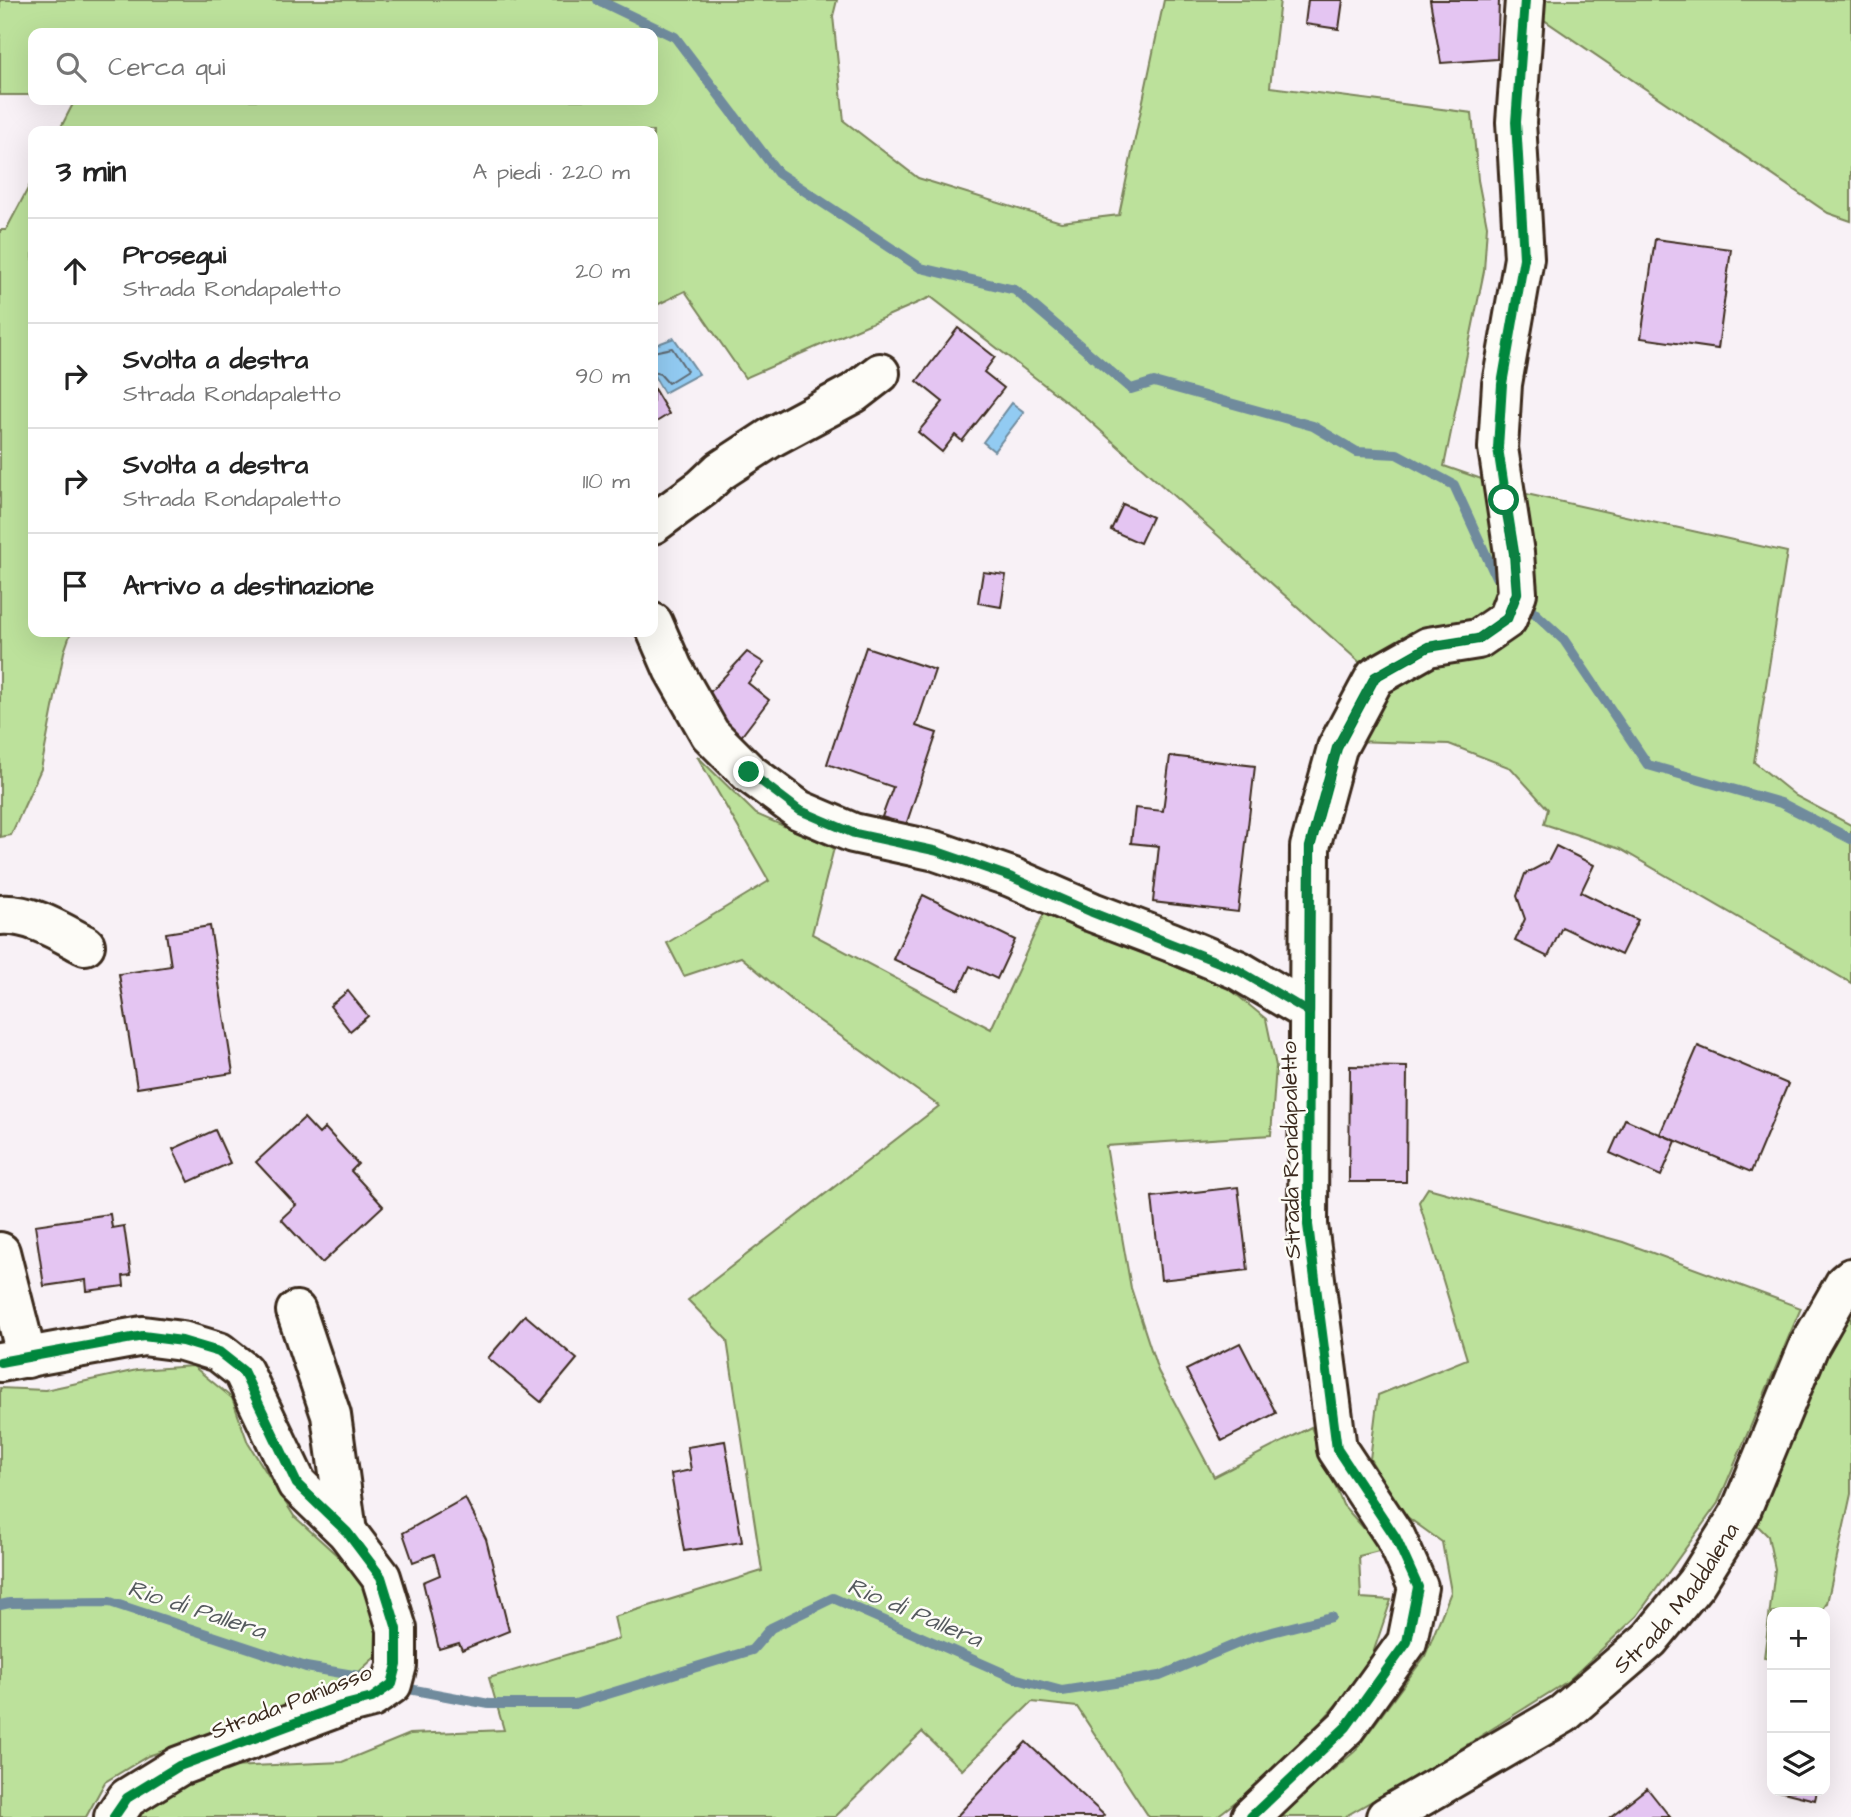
<!DOCTYPE html>
<html lang="it">
<meta charset="utf-8">
<style>
:root{--surface:#fff;--page:#f2f2f2;--text:#222;--muted:#767676;--line:#e0e0e0}
body{margin:0;font-family:"Architects Daughter",sans-serif;background:var(--page);color:var(--text)}
.controls{position:absolute;right:21px;bottom:21px;display:grid;overflow:hidden;border-radius:14px;box-shadow:0 7px 28px #0002}
.controls button{width:63px;height:63px;display:grid;place-items:center;padding:0;border:0;border-bottom:2px solid var(--line);background:var(--surface);color:var(--text);font:35px sans-serif}
.stop{position:absolute;width:21px;height:21px;margin:-16px;border:5px solid #0b8043;border-radius:50%;background:#fff}
.stop.end{background:#0b8043;border-color:#fff;box-shadow:0 2px 7px #0008}
.list{margin:0;padding:0;list-style:none}
h2{display:flex;justify-content:space-between;align-items:center;height:91px;margin:0;padding:0 28px;font-size:30px}
h2 small{font-size:23px;font-weight:400;color:var(--muted)}
.list li{display:grid;grid-template-columns:46px 1fr auto;gap:21px;align-items:center;box-sizing:border-box;height:105px;padding:0 28px;border-top:2px solid var(--line)}
.list b{display:block;font-size:26px;white-space:nowrap}
.list p{margin:0;font-size:23px;white-space:nowrap;color:var(--muted)}
.list em{font-size:23px;font-style:normal;color:var(--muted)}
.icon{flex:none;width:38px;height:38px;fill:none;stroke:currentColor;stroke-width:2;stroke-linecap:round;stroke-linejoin:round}
.map{position:relative;flex:none;width:1851px;height:1817px;overflow:hidden}
.search{position:absolute;background:var(--surface);box-shadow:0 7px 28px #0002;left:28px;top:28px;width:630px;height:77px;display:flex;align-items:center;gap:18px;box-sizing:border-box;padding:0 24px;border-radius:14px;color:var(--muted);font-size:26px}
.panel{position:absolute;background:var(--surface);box-shadow:0 7px 28px #0002;left:28px;top:126px;width:630px;height:511px;border-radius:14px}
.map>svg:first-child{display:block}
</style>
<div class="map">
<svg width="1851" height="1817" viewBox="0 0 1851 1817">
<rect width="100%" height="100%" fill="#f8f1f6"/>
<filter id="ink" filterUnits="userSpaceOnUse"><feTurbulence type="fractalNoise" baseFrequency=".0143" numOctaves="2"/><feDisplacementMap in="SourceGraphic" scale="14" xChannelSelector="R" yChannelSelector="G"/><feConvolveMatrix kernelMatrix="1 2 1 2 8 2 1 2 1" color-interpolation-filters="sRGB"/></filter>
<g filter="url(#ink)">
<g fill="#bce19b" stroke="#7c865c" stroke-width="2">
<polygon points="0,0 510,0 515,2 517,0 837,0 833,16 844,121 918,178 1061,222 1119,215 1164,0 1280,0 1270,87 1472,113 1478,180 1487,226 1484,271 1444,466 1522,493 1787,552 1754,762 1796,796 1851,825 1851,983 1620,849 1544,824 1548,809 1511,768 1449,744 1353,741 1384,684 1082,414 931,297 745,378 685,291 653,307 653,131 59,131 75,100 653,100 653,33 33,33 33,95 0,95"/>
<polygon points="1535,0 1851,0 1851,221 1828,213 1531,11"/>
<polygon points="33,179 33,632 71,632 64,652 41,769 11,835 0,837 0,230 6,230"/>
<polygon points="697,756 756,814 834,848 812,934 991,1029 1045,911 1231,990 1266,1019 1276,1066 1271,1135 1106,1146 1131,1288 1158,1371 1214,1477 1311,1427 1343,1505 1383,1550 1359,1556 1361,1598 1391,1600 1368,1668 1315,1729 1247,1793 1216,1817 1149,1817 1077,1707 1032,1702 962,1770 922,1732 835,1817 129,1817 207,1768 342,1762 410,1734 504,1730 489,1678 619,1639 614,1617 762,1571 727,1340 688,1300 939,1106 800,1007 741,957 684,976 667,943 769,881"/>
<polygon points="1428,1188 1623,1242 1801,1308 1718,1503 1637,1616 1568,1681 1430,1768 1344,1817 1276,1817 1354,1752 1425,1656 1451,1592 1442,1542 1403,1514 1370,1459 1378,1395 1467,1359 1419,1202"/>
<polygon points="1851,1300 1851,1494 1827,1603 1821,1612 1772,1612 1772,1659 1764,1658 1775,1569 1768,1536 1748,1516"/>
<polygon points="193,1366 232,1398 248,1443 294,1516 351,1568 377,1606 375,1657 346,1684 320,1699 148,1756 105,1782 86,1817 0,1817 0,1388 45,1390 137,1370"/>
</g>
<g fill="#92cbf2" stroke="#6f8b9d" stroke-width="2">
<polygon points="674,338 699,374 664,393 653,374 653,346"/>
<polygon points="1012,403 1024,412 994,451 983,442"/>
</g>
<g fill="none" stroke-linecap="round" stroke-linejoin="round">
<polyline stroke="#5e6a73" stroke-width="2" points="653,352 672,348 687,371 668,383 660,374 653,372"/>
<g stroke="#6f8b9d" stroke-width="10">
<polyline points="598,0 675,37 778,173 921,268 1015,290 1131,389 1154,382 1313,426 1357,452 1397,454 1454,485 1496,577 1506,586"/>
<polyline points="1523,602 1564,640 1648,765 1781,803 1851,839"/>
<polyline points="0,1605 10,1603 110,1602 306,1667 377,1679"/>
<polyline points="409,1689 489,1704 575,1704 752,1650 771,1628 833,1598 1017,1679 1062,1691 1160,1676 1253,1637 1331,1617"/>
</g>
</g>
<g fill="#e4c5f2" stroke="#3b2a1e" stroke-width="2">
<polygon points="1308,0 1343,0 1339,29 1305,24"/>
<polygon points="1430,0 1499,0 1497,59 1441,63"/>
<polygon points="1655,239 1731,249 1718,349 1641,338"/>
<polygon points="958,328 995,357 984,372 1004,388 962,441 955,435 942,452 918,432 943,402 917,381"/>
<polygon points="653,387 669,414 653,424"/>
<polygon points="1123,504 1152,517 1140,543 1111,530"/>
<polygon points="983,572 1006,575 1001,607 978,603"/>
<polygon points="866,647 935,670 916,726 937,733 906,825 882,817 893,787 827,764"/>
<polygon points="747,652 764,663 748,683 769,700 734,746 699,704"/>
<polygon points="1170,756 1255,766 1238,912 1153,902 1159,846 1131,843 1135,808 1163,811"/>
<polygon points="1556,846 1594,865 1581,892 1638,920 1621,955 1562,927 1548,957 1515,941 1525,919 1517,896 1525,874 1548,862"/>
<polygon points="923,895 1015,940 997,979 970,966 959,990 893,959"/>
<polygon points="210,926 233,1073 137,1088 119,974 171,966 166,933"/>
<polygon points="348,991 368,1016 350,1031 330,1006"/>
<polygon points="1698,1046 1788,1084 1751,1172 1660,1134"/>
<polygon points="1350,1066 1407,1067 1406,1182 1349,1182"/>
<polygon points="304,1118 319,1134 325,1128 358,1164 351,1171 383,1206 322,1263 281,1219 296,1205 256,1162"/>
<polygon points="1625,1119 1676,1141 1661,1176 1610,1153"/>
<polygon points="215,1130 230,1163 189,1182 173,1149"/>
<polygon points="1238,1187 1248,1270 1161,1280 1152,1197"/>
<polygon points="110,1214 112,1228 124,1226 131,1275 123,1276 124,1286 87,1291 86,1280 44,1286 35,1225"/>
<polygon points="525,1315 577,1359 541,1402 488,1358"/>
<polygon points="1240,1343 1276,1413 1222,1441 1186,1370"/>
<polygon points="725,1441 742,1542 684,1551 671,1474 691,1470 687,1447"/>
<polygon points="465,1498 486,1539 509,1631 462,1650 459,1643 439,1649 423,1582 440,1575 434,1554 413,1562 403,1533"/>
<polygon points="1026,1742 1104,1815 1102,1817 956,1817"/>
<polygon points="1647,1788 1670,1817 1610,1817"/>
<polygon points="1779,1791 1817,1791 1815,1800"/>
</g>
<g fill="none" stroke-linecap="round" stroke-linejoin="round">
<defs>
<g id="minor">
<polyline points="653,524 702,488 720,471 772,437 854,393 880,373"/>
<polyline points="653,623 673,669 710,734 749,773 799,810 853,833 936,851 1011,877 1092,912 1171,942 1238,970 1309,1012"/>
<path d="M0,915C31,913 59,931 85,945"/>
<polyline points="0,1252 27,1358"/>
<polyline points="296,1311 331,1415 347,1532"/>
<polyline points="0,1362 143,1336 182,1341 219,1352 243,1371 297,1484 347,1532 381,1577 397,1629 397,1665 392,1684 372,1698 341,1706 179,1766 127,1798 114,1817"/>
<polyline points="1251,1817 1346,1727 1407,1642 1418,1587 1396,1538 1337,1449 1308,1225 1310,847 1337,748 1375,677 1428,647 1478,639 1507,619 1517,593 1514,553 1498,448 1502,384 1524,258 1516,122 1525,0"/>
<path id="s1" d="M1386,1817L1563,1714L1650,1639L1696,1583L1740,1513L1809,1346L1845,1283L1851,1278"/>
</g>
</defs>
<use href="#minor" stroke="#3b2a1e" stroke-width="44"/>
<use href="#minor" stroke="#fdfcf7" stroke-width="38"/>
<defs>
<g id="cycleway">
<polyline points="0,1362 143,1336 182,1341 219,1352 243,1371 297,1484 347,1532 381,1577 397,1629 397,1665 392,1684 372,1698 341,1706 179,1766 127,1798 114,1817"/>
<polyline points="1251,1817 1346,1727 1407,1642 1418,1587 1396,1538 1337,1449 1308,1225 1310,847 1337,748 1375,677 1428,647 1478,639 1507,619 1517,593 1514,553 1498,448 1502,384 1524,258 1516,122 1525,0"/>
</g>
</defs>
<use href="#cycleway" stroke="#fdfcf7" stroke-width="15"/>
<use href="#cycleway" stroke="#00873e" stroke-width="10"/>
</g>
</g>
<g fill="none" stroke-linecap="round" stroke-linejoin="round" filter="url(#ink)">
<polyline stroke="#0b8043" stroke-width="9" points="749,772 799,810 853,833 936,851 1011,877 1091,912 1238,970 1309,1012 1310,847 1337,748 1375,677 1428,647 1478,639 1507,618 1517,593 1514,553 1504,500"/>
</g>
<g text-anchor="middle" stroke-width="5" stroke-linejoin="round" paint-order="stroke">
<g font-size="23" fill="#3b2a1e" stroke="#fdfcf7">
<text transform="translate(1290 1150) rotate(-91)" y="8">Strada Rondapaletto</text>
<text dy="8" stroke="none"><textPath href="#s1" startOffset="368">Strada Maddalena</textPath></text>
<text transform="translate(291 1701) rotate(-21)" y="8">Strada Paniasso</text>
</g>
<g font-size="24" font-style="italic" fill="#555a5e" stroke="#fdfcf7">
<text transform="translate(197 1609) rotate(18)" y="8">Rio di Pallera</text>
<text transform="translate(915 1612) rotate(23)" y="8">Rio di Pallera</text>
</g>
</g>
</svg>
<div class="controls">
<button>+</button>
<button>−</button>
<button><svg class="icon" aria-label="layers" viewBox="0 0 24 24"><path d="M12 4l9 5-9 5-9-5zM3 14l9 5 9-5"/></svg></button>
</div>
<div class="stop" style="left:1504px;top:500px"></div>
<div class="stop end" style="left:749px;top:772px"></div>
<div class="search"><svg class="icon" aria-label="search" viewBox="0 0 24 24"><circle cx="10" cy="10" r="6"/><path d="M15 15l6 6"/></svg>Cerca qui</div>
<section class="panel">
<h2>3 min<small>A piedi · 220 m</small></h2>
<ul class="list">
<li><svg class="icon" aria-label="ahead" viewBox="0 0 24 24"><path d="M12 20V5M6 11l6-6 6 6"/></svg><div><b>Prosegui</b><p>Strada Rondapaletto</p></div><em>20 m</em></li>
<li><svg class="icon" aria-label="right" viewBox="0 0 24 24"><path d="M7 20v-9h11M14 6l5 5-5 5"/></svg><div><b>Svolta a destra</b><p>Strada Rondapaletto</p></div><em>90 m</em></li>
<li><svg class="icon" aria-label="right" viewBox="0 0 24 24"><path d="M7 20v-9h11M14 6l5 5-5 5"/></svg><div><b>Svolta a destra</b><p>Strada Rondapaletto</p></div><em>110 m</em></li>
<li><svg class="icon" aria-label="arrive" viewBox="0 0 24 24"><path d="M6 21V4h12l-3 4 3 4H6"/></svg><div><b>Arrivo a destinazione</b></div></li>
</ul>
</section>
</div>
